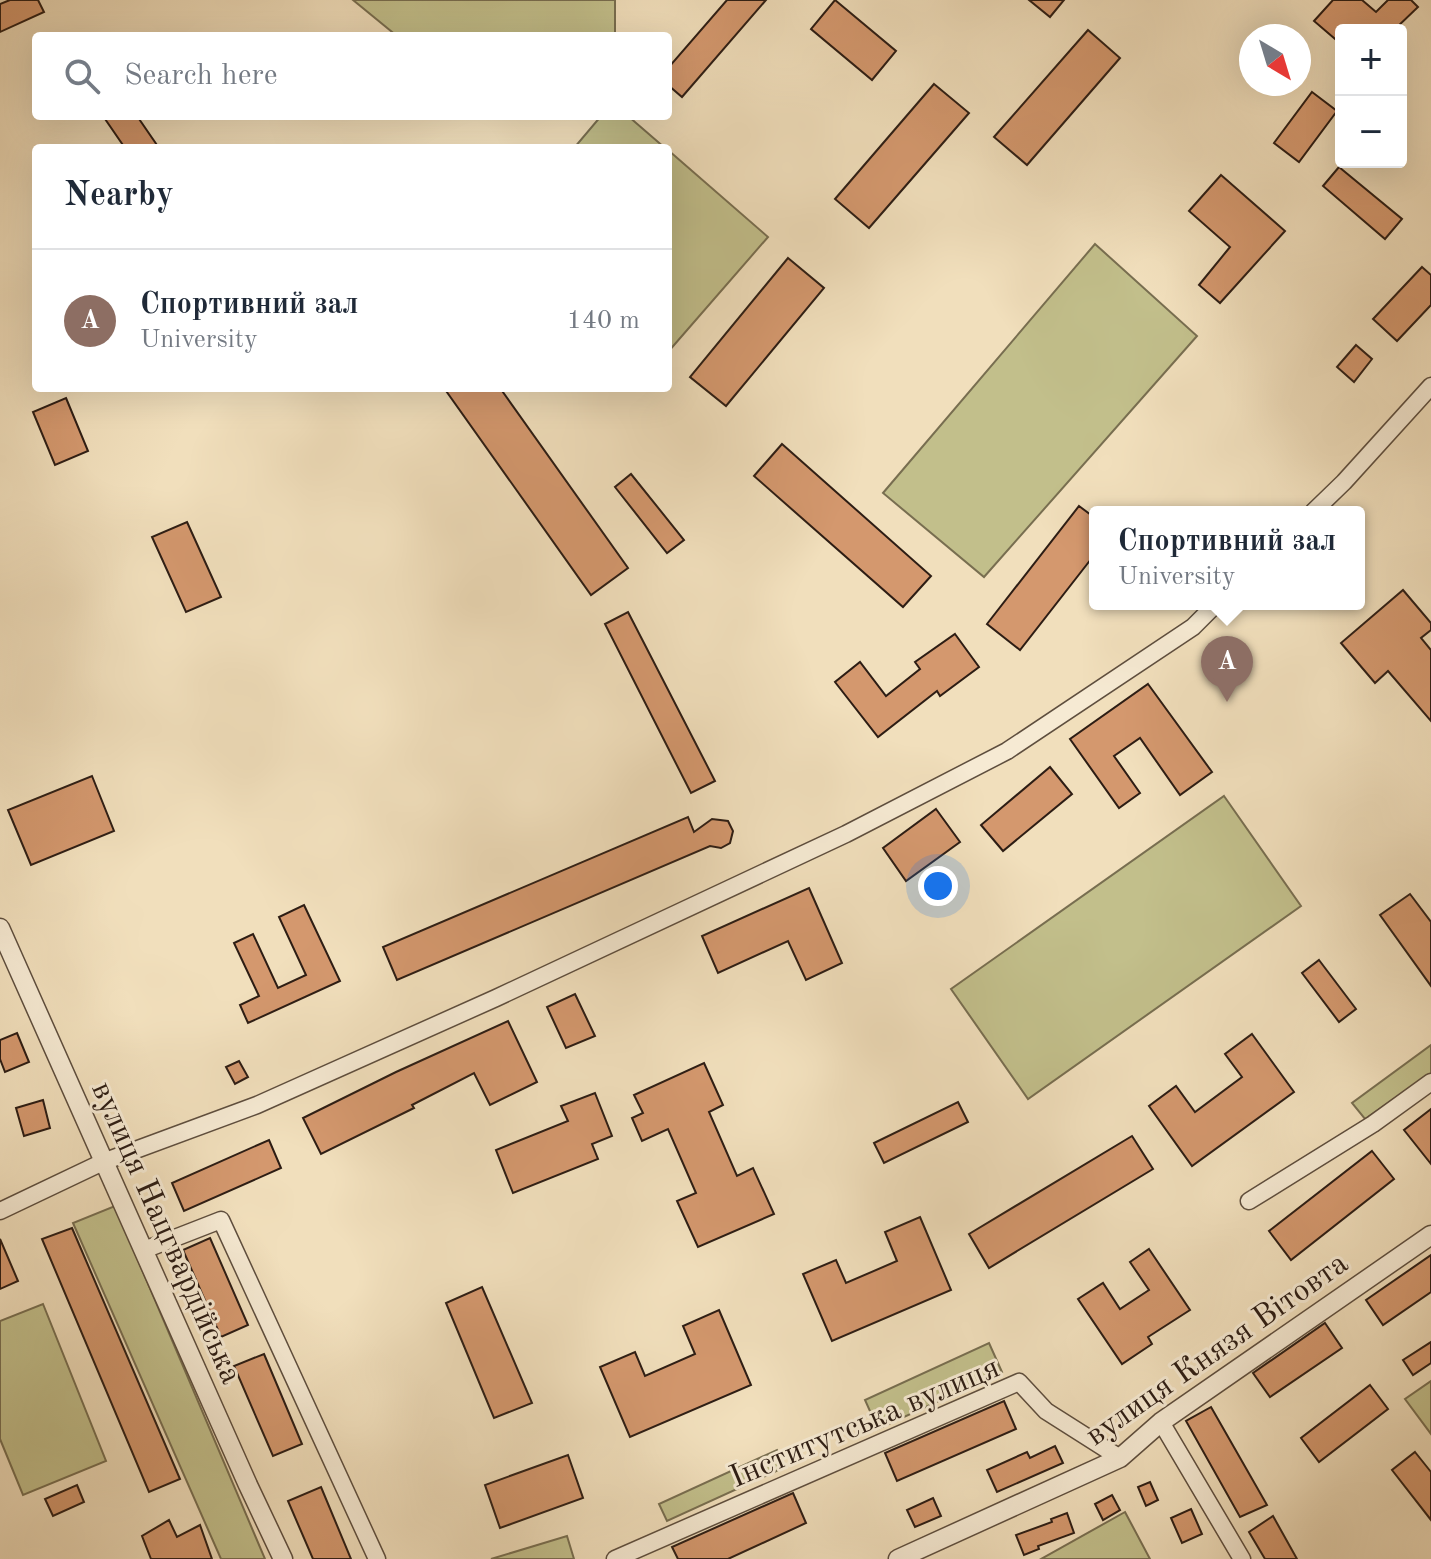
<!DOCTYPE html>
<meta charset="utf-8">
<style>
:root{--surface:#fff;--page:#f2f2f3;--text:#1f2937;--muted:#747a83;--line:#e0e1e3;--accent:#ea580c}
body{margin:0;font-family:"Old Standard TT",serif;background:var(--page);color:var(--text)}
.controls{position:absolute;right:24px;top:24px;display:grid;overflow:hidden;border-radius:8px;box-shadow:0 8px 32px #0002}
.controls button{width:72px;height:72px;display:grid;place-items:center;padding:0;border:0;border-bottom:2px solid var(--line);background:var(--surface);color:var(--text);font:40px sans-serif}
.compass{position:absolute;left:1239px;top:24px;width:72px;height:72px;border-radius:50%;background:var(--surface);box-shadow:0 8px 32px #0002;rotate:142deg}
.you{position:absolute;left:938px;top:886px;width:28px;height:28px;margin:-20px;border:6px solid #fff;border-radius:50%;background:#1a73e8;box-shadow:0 0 0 12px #1a73e833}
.badge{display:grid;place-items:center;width:52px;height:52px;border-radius:50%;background:var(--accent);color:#fff;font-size:26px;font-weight:700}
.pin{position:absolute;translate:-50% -66px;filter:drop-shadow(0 2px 4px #0008)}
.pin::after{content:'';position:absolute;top:42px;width:28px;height:24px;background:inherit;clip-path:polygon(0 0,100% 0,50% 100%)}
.popup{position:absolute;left:1089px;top:506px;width:276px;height:104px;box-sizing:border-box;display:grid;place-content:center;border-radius:8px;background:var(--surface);filter:drop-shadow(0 2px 6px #0005);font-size:26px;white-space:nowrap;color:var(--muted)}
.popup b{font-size:30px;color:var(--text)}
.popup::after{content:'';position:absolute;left:50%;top:100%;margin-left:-16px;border:16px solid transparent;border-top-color:var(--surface)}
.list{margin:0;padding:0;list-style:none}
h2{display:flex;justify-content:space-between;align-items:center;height:104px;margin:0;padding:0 32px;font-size:34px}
h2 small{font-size:26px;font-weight:400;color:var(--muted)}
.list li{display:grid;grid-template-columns:52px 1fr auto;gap:24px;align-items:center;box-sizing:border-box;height:144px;padding:0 32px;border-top:2px solid var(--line)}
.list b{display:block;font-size:30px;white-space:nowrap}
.list p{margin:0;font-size:26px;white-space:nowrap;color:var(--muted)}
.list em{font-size:26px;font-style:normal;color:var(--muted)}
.icon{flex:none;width:44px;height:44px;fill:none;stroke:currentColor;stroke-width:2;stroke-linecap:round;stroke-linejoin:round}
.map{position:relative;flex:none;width:1431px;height:1559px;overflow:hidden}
.search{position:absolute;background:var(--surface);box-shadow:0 8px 32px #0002;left:32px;top:32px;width:640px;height:88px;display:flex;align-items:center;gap:20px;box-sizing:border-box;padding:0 28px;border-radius:8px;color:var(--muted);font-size:30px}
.panel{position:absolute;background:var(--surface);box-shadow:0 8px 32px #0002;left:32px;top:144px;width:640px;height:248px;border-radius:8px}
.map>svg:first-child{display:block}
</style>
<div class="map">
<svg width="1431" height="1559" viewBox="0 0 1431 1559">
<rect width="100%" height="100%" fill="#f1dfbc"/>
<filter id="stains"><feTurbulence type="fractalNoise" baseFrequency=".0025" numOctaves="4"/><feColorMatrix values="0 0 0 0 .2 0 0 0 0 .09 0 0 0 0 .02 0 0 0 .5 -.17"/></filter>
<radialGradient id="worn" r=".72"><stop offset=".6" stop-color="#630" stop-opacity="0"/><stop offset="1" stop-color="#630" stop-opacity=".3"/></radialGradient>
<g fill="#c2bf8b" stroke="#786e50" stroke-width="2">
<polygon points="353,0 615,0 615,36 397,36"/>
<polygon points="601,116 628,116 665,148 574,148"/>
<polygon points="668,150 768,237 668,352"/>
<polygon points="1095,244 1197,336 984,577 883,493"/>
<polygon points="1224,796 1301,906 1028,1099 951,989"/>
<polygon points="1431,1045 1431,1073 1365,1119 1352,1103"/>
<polygon points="115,1206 265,1559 221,1559 73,1223"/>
<polygon points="43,1304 106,1461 23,1495 0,1439 0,1321"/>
<polygon points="989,1343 1002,1372 878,1429 865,1400"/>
<polygon points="1431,1381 1431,1434 1405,1399"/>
<polygon points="777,1450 785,1467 667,1521 659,1504"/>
<polygon points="1125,1512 1150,1559 1041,1559"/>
<polygon points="567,1536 574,1559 491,1559"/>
</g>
<g fill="#d4986e" stroke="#2d1d14" stroke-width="2">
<polygon points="10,0 38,0 44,12 0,32 0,4"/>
<polygon points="727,0 766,0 682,97 668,85 668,68"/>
<polygon points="835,0 896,51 872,80 811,29"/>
<polygon points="1029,0 1064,0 1050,17"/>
<polygon points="1333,0 1362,0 1376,12 1388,0 1411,0 1418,7 1394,30 1341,30 1341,44 1314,21"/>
<polygon points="1088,30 1120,58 1027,165 994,137"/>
<polygon points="934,84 969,113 869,228 835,199"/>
<polygon points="1312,92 1337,111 1299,162 1274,143"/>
<polygon points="103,116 137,116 159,148 125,148"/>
<polygon points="1339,167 1402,219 1385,239 1323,186"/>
<polygon points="1221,175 1285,231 1220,303 1199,285 1230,247 1189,211"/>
<polygon points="788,258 824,288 726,406 690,377"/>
<polygon points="1422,267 1431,275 1431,305 1397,341 1373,319"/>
<polygon points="1356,345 1372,359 1354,382 1337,367"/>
<polygon points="444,388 500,388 628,568 591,595"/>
<polygon points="66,398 88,451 55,465 33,412"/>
<polygon points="782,444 931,576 903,607 754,476"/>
<polygon points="631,474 684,540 667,553 615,487"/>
<polygon points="1079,506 1095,518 1095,554 1020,650 987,624"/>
<polygon points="187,522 221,597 186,612 152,537"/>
<polygon points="1403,590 1431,623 1431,630 1421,638 1431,650 1431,721 1388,671 1375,683 1341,643"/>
<polygon points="628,612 715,781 691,793 605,624"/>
<polygon points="955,634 979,667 940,696 937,691 878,737 835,682 860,662 886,696 920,669 915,662"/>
<polygon points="1148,684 1212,772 1180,795 1140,738 1114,756 1140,793 1119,808 1070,739"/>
<polygon points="1050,767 1072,794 1003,851 981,825"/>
<polygon points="92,776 114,831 31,865 8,810"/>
<polygon points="936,809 960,842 906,881 883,848"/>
<polygon points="688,817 694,832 712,819 728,821 733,831 730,843 721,848 710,846 397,980 383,947"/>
<polygon points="809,888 842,963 806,980 788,941 718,973 702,936"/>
<polygon points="1410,894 1431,922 1431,986 1380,915"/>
<polygon points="304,905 340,981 248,1023 240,1005 259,996 234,943 253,934 278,988 306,975 279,917"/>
<polygon points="1319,960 1356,1009 1339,1022 1302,973"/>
<polygon points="575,994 595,1036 566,1048 547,1007"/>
<polygon points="508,1021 537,1082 490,1105 474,1073 412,1105 414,1108 321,1154 303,1118 396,1072"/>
<polygon points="17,1033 29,1062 5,1072 0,1059 0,1040"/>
<polygon points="1252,1034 1294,1092 1192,1166 1149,1106 1176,1086 1195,1112 1242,1077 1225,1054"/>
<polygon points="239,1061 248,1077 235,1084 226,1067"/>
<polygon points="704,1063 723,1105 709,1112 737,1176 753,1168 774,1214 698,1247 677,1201 696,1193 668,1129 642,1141 632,1118 643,1113 634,1095"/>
<polygon points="595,1093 612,1136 592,1144 598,1159 513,1193 496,1150 568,1121 561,1106"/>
<polygon points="43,1100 50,1128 24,1136 16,1108"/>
<polygon points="958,1102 968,1122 884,1163 874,1143"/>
<polygon points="1431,1109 1431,1164 1404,1130"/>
<polygon points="1132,1136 1153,1169 989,1268 969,1234"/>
<polygon points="269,1140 281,1168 184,1211 172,1183"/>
<polygon points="1372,1151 1394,1179 1291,1260 1269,1231"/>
<polygon points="920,1217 951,1290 832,1341 803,1274 836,1260 846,1283 897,1261 885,1232"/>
<polygon points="72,1228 180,1479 149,1492 42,1239"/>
<polygon points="210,1238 248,1325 221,1337 183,1250"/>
<polygon points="0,1239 18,1281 0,1289"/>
<polygon points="1149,1249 1190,1310 1148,1337 1152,1344 1122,1364 1078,1299 1103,1283 1120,1309 1149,1290 1130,1262"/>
<polygon points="1431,1255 1431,1292 1383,1325 1366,1300"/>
<polygon points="482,1287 532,1403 494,1418 446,1303"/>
<polygon points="719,1310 751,1385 630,1437 600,1367 635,1352 645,1376 695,1354 683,1326"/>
<polygon points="1325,1323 1342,1348 1270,1397 1253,1373"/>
<polygon points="1431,1342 1431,1363 1413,1375 1403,1360"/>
<polygon points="264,1354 302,1444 273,1456 234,1366"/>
<polygon points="1370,1385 1388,1409 1319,1462 1301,1438"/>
<polygon points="1004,1401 1016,1429 897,1481 885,1453"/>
<polygon points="1211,1407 1267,1505 1240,1517 1186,1421"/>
<polygon points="1055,1446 1063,1463 997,1492 987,1470 1027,1452 1030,1458"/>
<polygon points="1415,1452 1431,1472 1431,1520 1392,1470"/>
<polygon points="568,1455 583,1498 500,1528 485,1485"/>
<polygon points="1150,1482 1158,1500 1146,1506 1138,1487"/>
<polygon points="77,1485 84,1502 53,1516 45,1499"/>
<polygon points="321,1487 351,1559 313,1559 288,1501"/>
<polygon points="793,1493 806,1523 728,1559 678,1559 672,1547"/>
<polygon points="1112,1495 1120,1510 1103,1520 1095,1504"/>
<polygon points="933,1498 941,1516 915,1527 907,1510"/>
<polygon points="1191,1509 1202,1534 1182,1543 1171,1518"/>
<polygon points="1067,1513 1074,1533 1038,1546 1039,1549 1024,1555 1016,1535 1052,1522 1051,1519"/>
<polygon points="1273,1516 1297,1559 1265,1559 1249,1532"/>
<polygon points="169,1520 177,1537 200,1525 212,1559 151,1559 142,1536"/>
</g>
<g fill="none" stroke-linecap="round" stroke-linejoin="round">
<defs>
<g id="minor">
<polyline points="1313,512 1344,482 1431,386"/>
<polyline points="1249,1201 1373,1124 1431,1082"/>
<polyline points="0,1211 103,1162 257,1105 496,998 846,834 1007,751 1193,627 1216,604"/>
<polyline points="144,1250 221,1220 377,1559"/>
<polyline points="1161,1422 1242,1559"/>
<polyline points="615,1559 1019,1382 1046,1411 1120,1458"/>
</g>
<g id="tertiary">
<polyline points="0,928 248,1485 283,1559"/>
<polyline points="898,1559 1120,1458 1161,1422 1431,1235"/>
</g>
</defs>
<use href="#minor" stroke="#5e4e3e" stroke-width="19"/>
<use href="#tertiary" stroke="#5e4e3e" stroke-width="21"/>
<use href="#minor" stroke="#f6ead3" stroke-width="16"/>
<use href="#tertiary" stroke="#f6ead3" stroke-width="18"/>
</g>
<g text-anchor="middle" stroke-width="6" stroke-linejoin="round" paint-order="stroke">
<g font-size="32" fill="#2d1d14" stroke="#f6ead3">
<text transform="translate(168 1232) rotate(66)" y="11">вулиця Нацгвардійська</text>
<text transform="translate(1216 1348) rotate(-35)" y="11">вулиця Князя Вітовта</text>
<text transform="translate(864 1421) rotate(-23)" y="11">Інститутська вулиця</text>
</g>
</g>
<rect width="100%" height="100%" filter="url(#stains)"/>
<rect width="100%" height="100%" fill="url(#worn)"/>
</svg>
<div class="controls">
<button>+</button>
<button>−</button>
</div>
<svg class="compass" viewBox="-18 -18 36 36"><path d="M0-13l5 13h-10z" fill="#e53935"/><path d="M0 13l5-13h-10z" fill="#747a83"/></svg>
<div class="you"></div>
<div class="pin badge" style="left:1227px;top:702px;background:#8d6e63">A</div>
<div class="popup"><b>Спортивний зал</b>University</div>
<div class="search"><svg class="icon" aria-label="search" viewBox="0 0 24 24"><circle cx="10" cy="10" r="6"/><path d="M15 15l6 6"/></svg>Search here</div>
<section class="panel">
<h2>Nearby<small></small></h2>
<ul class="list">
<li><span class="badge" style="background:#8d6e63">A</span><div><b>Спортивний зал</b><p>University</p></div><em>140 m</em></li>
</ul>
</section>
</div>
